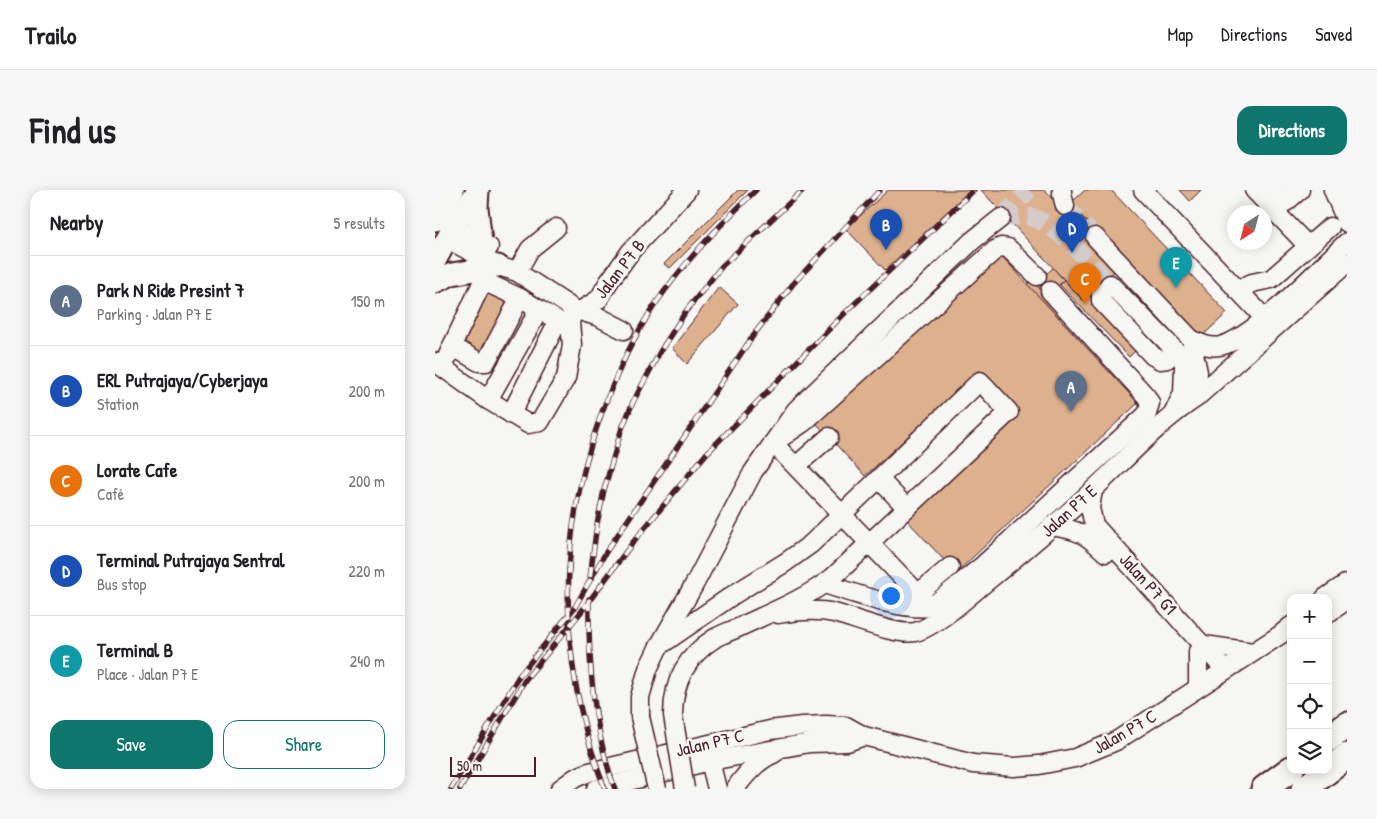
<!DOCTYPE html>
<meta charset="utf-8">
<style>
:root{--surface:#fff;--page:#f6f6f6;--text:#202124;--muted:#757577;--line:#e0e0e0;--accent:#0f766e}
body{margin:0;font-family:"Patrick Hand",sans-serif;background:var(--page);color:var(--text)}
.controls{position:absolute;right:15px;bottom:15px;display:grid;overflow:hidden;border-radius:10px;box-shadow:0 2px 12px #0003}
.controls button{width:45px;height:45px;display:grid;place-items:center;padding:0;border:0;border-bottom:1px solid var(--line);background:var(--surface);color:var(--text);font:25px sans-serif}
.compass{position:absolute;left:792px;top:15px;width:45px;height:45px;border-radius:50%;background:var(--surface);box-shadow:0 2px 12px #0003;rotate:216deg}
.scale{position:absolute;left:15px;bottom:12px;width:86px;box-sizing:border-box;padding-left:5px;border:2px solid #4a1f2b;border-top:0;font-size:14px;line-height:18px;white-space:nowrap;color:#4a1f2b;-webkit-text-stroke:4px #f6f6f2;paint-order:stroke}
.you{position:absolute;left:455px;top:405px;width:18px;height:18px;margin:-12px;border:4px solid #fff;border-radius:50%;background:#1a73e8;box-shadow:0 0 0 8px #1a73e833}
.badge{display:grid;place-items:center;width:32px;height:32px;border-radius:50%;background:var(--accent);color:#fff;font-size:16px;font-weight:700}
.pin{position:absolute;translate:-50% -41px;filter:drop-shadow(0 1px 2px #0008)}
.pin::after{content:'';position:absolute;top:26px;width:18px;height:15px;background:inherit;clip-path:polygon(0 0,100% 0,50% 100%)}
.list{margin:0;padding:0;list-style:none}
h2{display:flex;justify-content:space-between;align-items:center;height:65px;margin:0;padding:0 20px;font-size:21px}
h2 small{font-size:16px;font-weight:400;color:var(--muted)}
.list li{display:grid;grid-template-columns:32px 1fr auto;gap:15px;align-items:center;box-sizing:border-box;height:90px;padding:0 20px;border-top:1px solid var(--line)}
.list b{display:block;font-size:19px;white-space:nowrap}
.list p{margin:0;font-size:16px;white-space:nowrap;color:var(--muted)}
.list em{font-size:16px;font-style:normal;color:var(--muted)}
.actions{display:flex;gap:10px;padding:15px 20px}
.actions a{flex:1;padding:11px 0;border:1px solid var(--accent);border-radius:15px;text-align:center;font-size:18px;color:var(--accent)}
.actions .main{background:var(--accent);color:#fff}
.icon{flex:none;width:28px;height:28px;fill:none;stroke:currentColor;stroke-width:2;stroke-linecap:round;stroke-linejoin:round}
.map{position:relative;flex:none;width:912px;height:599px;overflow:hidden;border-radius:15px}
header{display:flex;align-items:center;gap:30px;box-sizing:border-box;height:70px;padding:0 25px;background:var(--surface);border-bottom:1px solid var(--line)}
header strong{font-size:24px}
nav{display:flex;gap:28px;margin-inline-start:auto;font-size:18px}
.intro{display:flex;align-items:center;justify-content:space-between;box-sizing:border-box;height:120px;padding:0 30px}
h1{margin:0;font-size:35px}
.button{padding:12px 22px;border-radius:15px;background:var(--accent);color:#fff;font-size:18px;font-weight:700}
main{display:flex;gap:30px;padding:0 30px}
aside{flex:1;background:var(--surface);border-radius:15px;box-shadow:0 2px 12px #0003}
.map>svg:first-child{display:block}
</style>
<header>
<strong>Trailo</strong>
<nav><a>Map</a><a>Directions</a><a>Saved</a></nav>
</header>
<div class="intro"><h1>Find us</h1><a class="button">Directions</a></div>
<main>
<aside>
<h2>Nearby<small>5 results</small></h2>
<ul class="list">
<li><span class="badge" style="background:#5c6f8a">A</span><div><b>Park N Ride Presint 7</b><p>Parking · Jalan P7 E</p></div><em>150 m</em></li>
<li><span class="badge" style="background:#1a4fb4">B</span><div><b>ERL Putrajaya/Cyberjaya</b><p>Station</p></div><em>200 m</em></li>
<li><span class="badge" style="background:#e8710a">C</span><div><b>Lorate Cafe</b><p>Café</p></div><em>200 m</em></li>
<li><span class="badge" style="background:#1a4fb4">D</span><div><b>Terminal Putrajaya Sentral</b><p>Bus stop</p></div><em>220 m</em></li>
<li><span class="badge" style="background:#0f9aa8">E</span><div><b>Terminal B</b><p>Place · Jalan P7 E</p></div><em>240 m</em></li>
</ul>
<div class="actions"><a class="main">Save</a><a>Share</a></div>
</aside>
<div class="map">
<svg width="912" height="599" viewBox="0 0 912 599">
<rect width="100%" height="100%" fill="#f6f6f2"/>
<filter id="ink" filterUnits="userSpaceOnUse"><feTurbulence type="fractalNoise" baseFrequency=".02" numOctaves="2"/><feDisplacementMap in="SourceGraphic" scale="10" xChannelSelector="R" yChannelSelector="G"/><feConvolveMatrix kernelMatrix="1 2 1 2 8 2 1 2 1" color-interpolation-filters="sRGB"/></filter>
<g filter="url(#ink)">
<g fill="#ddb18e" stroke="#4a1f2b">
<polygon points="303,0 313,0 235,78 229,74"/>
<polygon points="453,0 535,0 450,80 411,39"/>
<polygon points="546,0 610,0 683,78 648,110"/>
<polygon points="650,0 676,0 792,123 763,150 635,14"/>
<polygon points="745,0 766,0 755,11"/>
<polygon points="635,14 662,43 655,49 629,20"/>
<polygon points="564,63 703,213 521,383 470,328 581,225 542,183 430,286 381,233"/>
<polygon points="618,78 629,90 612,107 600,94"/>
<polygon points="597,90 628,124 624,128 592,94"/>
<polygon points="629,90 648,110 654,105 704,157 694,167 625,95"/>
<polygon points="284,97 303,114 252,174 237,158"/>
<polygon points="50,100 75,114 47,166 22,153"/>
</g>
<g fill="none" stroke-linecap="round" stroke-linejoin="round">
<g stroke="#d4cbca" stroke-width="18" stroke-dasharray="18 9" stroke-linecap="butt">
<polyline points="630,16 660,47"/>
<path d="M566,28C573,27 581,26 589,26C617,27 655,74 675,94"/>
<polyline points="566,28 594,0"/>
</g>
<defs>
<g id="minor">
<polyline points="627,0 627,4 630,16"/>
<polyline points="708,0 837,136"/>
<polyline points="819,0 873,56"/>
<polyline points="839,0 851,12 865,0"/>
<polyline points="898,0 912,33"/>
<polyline points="19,36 54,57"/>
<polyline points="660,47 756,149 763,182 761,208"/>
<polyline points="12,49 63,76 82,82 139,119 145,121 164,109 173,93 196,61 252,0"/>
<polyline points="82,82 95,59 121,38"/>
<polyline points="802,100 817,93 836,89 895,37"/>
<polyline points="145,121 164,127 189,140"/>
<path d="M756,149C766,154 774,158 785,156C818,149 885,77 912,52"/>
<polyline points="17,156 44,172 51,172 85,108"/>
<polyline points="0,172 53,210 93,234 105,232 131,188 137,155 135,132 139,119"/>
<polyline points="8,177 17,156 48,91 85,108 135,138"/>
<polyline points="53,210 104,120"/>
<polyline points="739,222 748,203 749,176 748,169 740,160 675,94 666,105 666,111 718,166 725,170 732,169 740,160"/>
<polyline points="76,224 123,131"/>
<polyline points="347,247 369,232 560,60 566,57 573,58 602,86"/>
<polyline points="338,253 496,417"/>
<polyline points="361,276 394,247"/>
<polyline points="444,289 472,318"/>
<polyline points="658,300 655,318 659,335 790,480"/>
<path d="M617,336C644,340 651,344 671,363"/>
<path d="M389,394C420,403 465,421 496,417L547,376L712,224L715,213L711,206L615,101"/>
<polyline points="890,408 912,393"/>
<polyline points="475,410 515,377"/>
<polyline points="893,423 912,410"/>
<path d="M343,424C361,421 381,419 399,423C419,428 462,446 480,442C498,438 530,410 545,397C584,365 623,333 660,298C693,267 723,233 761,208L912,73"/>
<polyline points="769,455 818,462"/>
<path d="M224,456L298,405L351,372L376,354L545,191L574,222L397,388C371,408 339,421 309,435C299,440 289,443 280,448C251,466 238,492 238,525"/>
<polyline points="763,497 763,461"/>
<polyline points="205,527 205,507 213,479 224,456 259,395 318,282 338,253 361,220 537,51 566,28"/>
<polyline points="272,559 282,599"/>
<polyline points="125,599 140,588 154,582 335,540 367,536 391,535 411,536 429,546 538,574 579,577 604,575 640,568 681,551 845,445 856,436"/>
<polyline points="161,599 275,571 375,553 412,552 429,546"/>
<path d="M300,599C311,583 323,570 340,563"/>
</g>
<g id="major">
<polyline points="43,0 42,18 46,52"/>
<polyline points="0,30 18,0"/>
<polyline points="0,71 19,36 43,0"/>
<polyline points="0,92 17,84 63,76"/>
</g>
<g id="highway">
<polyline points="893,549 912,535"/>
<polyline points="829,599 856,579"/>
<polyline points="869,599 912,566"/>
</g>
</defs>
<use href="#minor" stroke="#4a1f2b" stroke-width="21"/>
<use href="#major" stroke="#4a1f2b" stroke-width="25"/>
<use href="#highway" stroke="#4a1f2b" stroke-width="29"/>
<use href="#minor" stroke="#f6f6f2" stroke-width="18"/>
<use href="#major" stroke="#f6f6f2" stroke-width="21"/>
<use href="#highway" stroke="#f6f6f2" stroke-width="25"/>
<defs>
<g id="rail">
<polyline points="155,387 162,334 169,300 186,241 198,212 226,160 251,121 287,76 368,0"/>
<path d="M154,409C153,473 158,539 180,599"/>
<polyline points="16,599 84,486 140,417 171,362 320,143 358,94 445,0"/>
<polyline points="25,599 90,490 146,422 199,351 271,264 411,122 539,0"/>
<path d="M170,599C122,475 121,347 167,222C181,185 197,149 219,116C248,73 284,36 321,0"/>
</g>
</defs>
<use href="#rail" stroke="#4a1f2b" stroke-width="5.5"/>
<use href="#rail" stroke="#f6f6f2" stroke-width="4" stroke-dasharray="11" stroke-linecap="butt"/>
<defs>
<g id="minor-bridge">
<polyline points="238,525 250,599"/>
<polyline points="205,527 222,599"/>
</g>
</defs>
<use href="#minor-bridge" stroke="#4a1f2b" stroke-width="21" stroke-linecap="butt"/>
<use href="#minor-bridge" stroke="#f6f6f2" stroke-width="18"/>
</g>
</g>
<g text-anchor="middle" stroke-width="5" stroke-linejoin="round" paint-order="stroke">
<g font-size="18" fill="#4a1f2b" stroke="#f6f6f2">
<text transform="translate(185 79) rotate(-52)" y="6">Jalan P7 B</text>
<text transform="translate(634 321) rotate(-42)" y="6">Jalan P7 E</text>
<text transform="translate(713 394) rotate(48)" y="6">Jalan P7 G1</text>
<text transform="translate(690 542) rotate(-30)" y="6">Jalan P7 C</text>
<text transform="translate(275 553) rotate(-13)" y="6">Jalan P7 C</text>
</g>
</g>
</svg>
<div class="controls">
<button>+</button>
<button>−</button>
<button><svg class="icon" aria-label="locate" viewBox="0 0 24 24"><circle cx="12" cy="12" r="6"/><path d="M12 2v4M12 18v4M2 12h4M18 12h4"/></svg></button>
<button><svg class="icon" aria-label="layers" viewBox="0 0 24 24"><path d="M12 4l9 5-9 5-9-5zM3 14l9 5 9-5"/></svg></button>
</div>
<svg class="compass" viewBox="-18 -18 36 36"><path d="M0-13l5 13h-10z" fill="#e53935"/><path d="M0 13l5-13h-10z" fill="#757577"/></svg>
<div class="scale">50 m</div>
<div class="you"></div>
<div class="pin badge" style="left:636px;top:222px;background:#5c6f8a">A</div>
<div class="pin badge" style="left:451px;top:60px;background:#1a4fb4">B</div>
<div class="pin badge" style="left:650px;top:114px;background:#e8710a">C</div>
<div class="pin badge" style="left:637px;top:63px;background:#1a4fb4">D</div>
<div class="pin badge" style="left:741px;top:98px;background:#0f9aa8">E</div>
</div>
</main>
